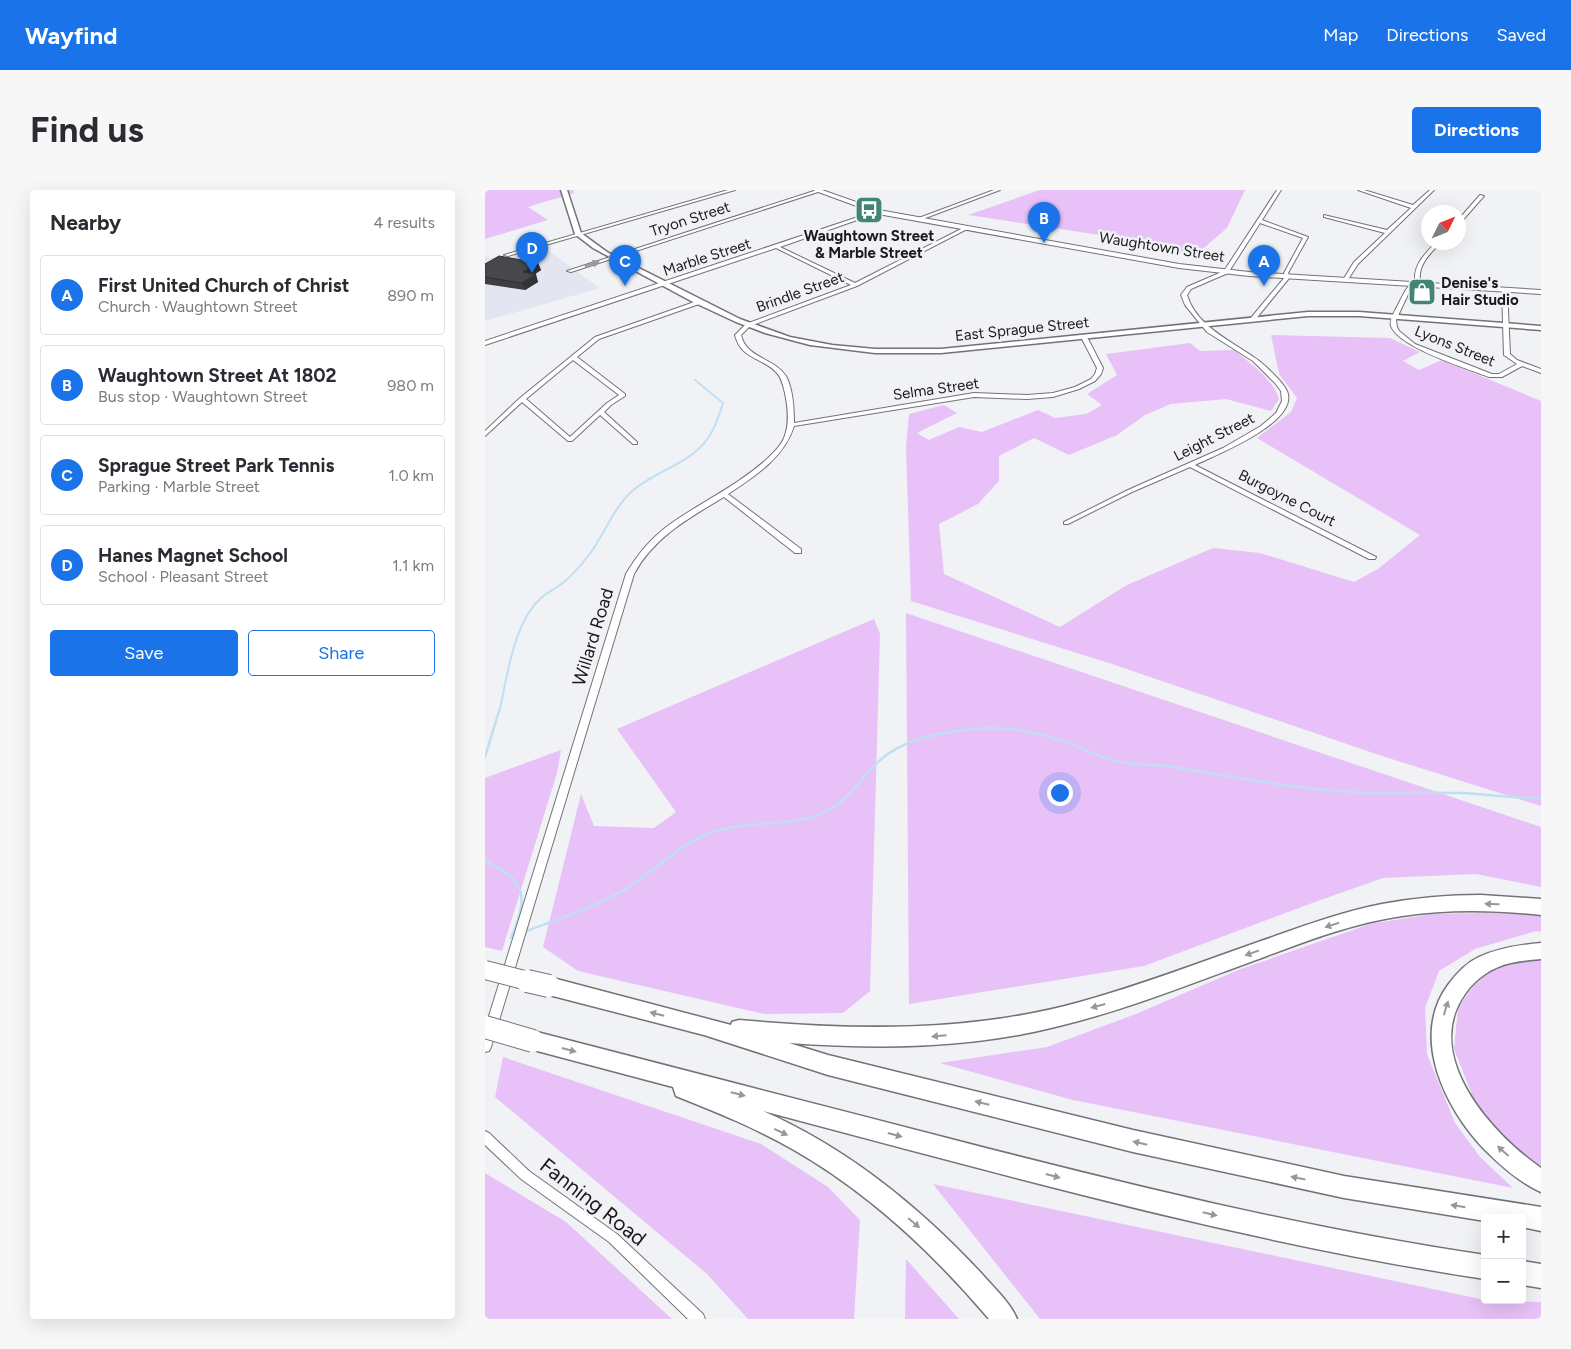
<!DOCTYPE html>
<meta charset="utf-8">
<style>
:root{--surface:#fff;--page:#f7f7f7;--text:#2b2b33;--muted:#7c7c81;--line:#e1e1e2;--accent:#1a73e8}
body{margin:0;font-family:Figtree,sans-serif;background:var(--page);color:var(--text)}
.controls{position:absolute;right:15px;bottom:15px;display:grid;overflow:hidden;border-radius:5px;box-shadow:0 5px 20px #0002}
.controls button{width:45px;height:45px;display:grid;place-items:center;padding:0;border:0;border-bottom:1px solid var(--line);background:var(--surface);color:var(--text);font:25px sans-serif}
.compass{position:absolute;left:936px;top:15px;width:45px;height:45px;border-radius:50%;background:var(--surface);box-shadow:0 5px 20px #0002;rotate:47deg}
.you{position:absolute;left:574px;top:602px;width:18px;height:18px;margin:-12px;border:4px solid #fff;border-radius:50%;background:#1a73e8;box-shadow:0 0 0 8px #1a73e833}
.badge{display:grid;place-items:center;width:32px;height:32px;border-radius:50%;background:var(--accent);color:#fff;font-size:16px;font-weight:700}
.pin{position:absolute;translate:-50% -41px;filter:drop-shadow(0 1px 2px #0008)}
.pin::after{content:'';position:absolute;top:26px;width:18px;height:15px;background:inherit;clip-path:polygon(0 0,100% 0,50% 100%)}
.list{margin:0;padding:0;list-style:none}
h2{display:flex;justify-content:space-between;align-items:center;height:65px;margin:0;padding:0 20px;font-size:21px}
h2 small{font-size:16px;font-weight:400;color:var(--muted)}
.list li{display:grid;grid-template-columns:32px 1fr auto;gap:15px;align-items:center;box-sizing:border-box;height:80px;margin:0 10px 10px;padding:0 10px;border:1px solid var(--line);border-radius:5px}
.list b{display:block;font-size:19px;white-space:nowrap}
.list p{margin:0;font-size:16px;white-space:nowrap;color:var(--muted)}
.list em{font-size:16px;font-style:normal;color:var(--muted)}
.actions{display:flex;gap:10px;padding:15px 20px}
.actions a{flex:1;padding:11px 0;border:1px solid var(--accent);border-radius:5px;text-align:center;font-size:18px;color:var(--accent)}
.actions .main{background:var(--accent);color:#fff}
.map{position:relative;flex:none;width:1056px;height:1129px;overflow:hidden;border-radius:5px}
header{display:flex;align-items:center;gap:30px;box-sizing:border-box;height:70px;padding:0 25px;background:var(--accent);color:#fff}
header strong{font-size:24px}
nav{display:flex;gap:28px;margin-inline-start:auto;font-size:18px}
.intro{display:flex;align-items:center;justify-content:space-between;box-sizing:border-box;height:120px;padding:0 30px}
h1{margin:0;font-size:35px}
.button{padding:12px 22px;border-radius:5px;background:var(--accent);color:#fff;font-size:18px;font-weight:700}
main{display:flex;gap:30px;padding:0 30px}
aside{flex:1;background:var(--surface);border-radius:5px;box-shadow:0 5px 20px #0002}
.map>svg:first-child{display:block}
</style>
<header>
<strong>Wayfind</strong>
<nav><a>Map</a><a>Directions</a><a>Saved</a></nav>
</header>
<div class="intro"><h1>Find us</h1><a class="button">Directions</a></div>
<main>
<aside>
<h2>Nearby<small>4 results</small></h2>
<ul class="list">
<li><span class="badge">A</span><div><b>First United Church of Christ</b><p>Church · Waughtown Street</p></div><em>890 m</em></li>
<li><span class="badge">B</span><div><b>Waughtown Street At 1802</b><p>Bus stop · Waughtown Street</p></div><em>980 m</em></li>
<li><span class="badge">C</span><div><b>Sprague Street Park Tennis</b><p>Parking · Marble Street</p></div><em>1.0 km</em></li>
<li><span class="badge">D</span><div><b>Hanes Magnet School</b><p>School · Pleasant Street</p></div><em>1.1 km</em></li>
</ul>
<div class="actions"><a class="main">Save</a><a>Share</a></div>
</aside>
<div class="map">
<svg width="1056" height="1129" viewBox="0 0 1056 1129">
<rect width="100%" height="100%" fill="#f1f2f6"/>
<polygon fill="#e3e6f1" points="58,57 115,98 0,131 0,66 4,68 26,67"/>
<g fill="#e7c1f7">
<polygon points="0,0 88,0 89,3 43,17 63,30 0,49"/>
<polygon points="555,0 760,0 742,38 713,63 698,63 667,53 483,25"/>
<path d="M786,145L905,148L935,162L918,171L934,180L957,170L1056,211V616L897,566L624,473L426,411L421,257L424,224L459,215L472,223L432,243L444,250L474,237L497,242L553,220L570,228L601,224L617,215L602,204L632,185L621,164L705,153L715,161L749,160C766,174 787,188 794,209L786,221L741,209L686,214L660,225L632,245L584,265L549,248L514,266V291L493,314L454,334L459,384L575,437L642,395L728,358L775,363L869,392L893,379L935,345L772,248L806,222L812,208L794,184Z"/>
<polygon points="421,423 1056,637 1056,697 991,684 898,688 830,712 659,776 424,814"/>
<polygon points="389,429 395,444 385,801 358,823 279,824 93,781 58,757 96,604 109,636 169,638 191,622 132,539"/>
<polygon points="76,560 72,583 17,761 0,757 0,588"/>
<polygon points="1035,722 1056,725 1056,742 1051,741 990,759 954,781 940,818 942,864 970,933 995,967 1028,998 588,910 455,873 562,857 651,824 753,780 885,734 946,724"/>
<polygon points="1056,768 1056,978 1025,956 992,917 969,859 973,818 997,784 1028,769"/>
<polygon points="18,867 276,954 343,997 375,1030 369,1129 263,1129 222,1084 10,907"/>
<polygon points="0,983 81,1032 187,1129 0,1129"/>
<polygon points="448,994 1000,1110 1056,1112 1056,1129 555,1129"/>
<polygon points="421,1069 474,1129 420,1129"/>
</g>
<g fill="none" stroke-linecap="round" stroke-linejoin="round">
<path stroke="#c0dff3" stroke-width="2" d="M14,523C22,488 28,435 54,410C61,402 71,399 79,392C88,385 97,374 104,365C119,345 128,319 146,302C169,281 206,274 223,248C231,237 234,225 238,213L210,190"/>
<g stroke="#c0dff3" stroke-width="2.5">
<polyline points="0,567 14,521"/>
<path d="M0,671C43,691 43,707 26,748"/>
<path d="M39,742C73,729 108,718 139,700C169,683 192,655 225,643C262,629 306,639 342,621C363,610 376,589 393,572C418,548 455,543 488,539C523,535 556,543 589,555C604,561 618,569 635,572C652,575 671,574 689,577C747,587 807,598 866,602C902,604 938,602 975,603C1002,604 1029,609 1056,608"/>
</g>
<defs>
<g id="minor">
<polygon points="243,0 250,0 23,66 19,65"/>
<polygon points="332,0 336,1 86,82 82,81"/>
<polygon points="509,0 515,0 435,30 431,29"/>
<path d="M792,0H796L777,30L823,47L803,83L805,87L770,130L765,129L800,87L799,83L818,48L775,33L743,83L706,99L702,105C712,137 745,150 770,168C778,173 798,192 802,201C815,232 731,265 710,275L891,367L890,369H884L705,277L647,302L583,334H579V332L643,300L738,258L776,236L791,223L797,211L796,201L790,193L768,171L722,142L700,115L696,105L702,97L739,81Z"/>
<polygon points="873,0 879,0 928,15 945,0 949,0 873,74 862,91 860,91 858,90 869,72 900,43 839,27 839,25 902,40 926,18"/>
<polygon points="995,5 999,6 976,32 974,32 974,29"/>
<path d="M391,21L395,22L295,57L370,93L480,37L484,38L372,96L265,136L256,145C261,168 289,168 301,186C308,199 309,218 309,233L489,203L542,205L568,203L590,197L606,189L610,184L612,178L596,147L599,145L602,147L618,178L616,184L610,191L594,199L568,207L542,209L489,207L309,236C299,268 270,286 243,304L316,359V363H310L239,307C204,328 169,347 149,384L6,857L4,861L0,862V839L141,384C152,365 166,348 184,335C216,312 252,296 282,269C288,263 296,256 299,248C305,234 303,218 300,203C298,196 297,188 291,182C276,167 256,169 250,145L261,134L366,95L291,58L0,155V151Z"/>
<path d="M951,52H956C945,64 933,74 935,91L926,98L911,130L912,137L914,141L930,154L1007,184H1014L1032,174L1019,165L1017,100L1022,99L1025,164L1032,170L1056,179V183L1037,176L1017,187H1004C983,179 913,157 906,136C904,129 910,121 913,115C918,105 921,97 930,90C929,74 940,64 951,52Z"/>
<path d="M215,110L217,111V113L114,149L92,167L140,204V206L126,215L119,222L152,252V254H148L115,225L87,251H83L37,212L0,246V241L35,208L110,147ZM88,170L134,205L122,213L85,247L41,209Z"/>
<polygon points="0,941 4,943 44,981 132,1044 218,1124 220,1129 203,1129 124,1052 36,989 0,955"/>
</g>
<polygon id="tertiary" points="76,0 82,0 96,43 122,62 255,129 305,147 347,155 390,159 456,159 823,122 874,122 1056,136 1056,140 874,126 823,126 456,163 390,163 325,155 280,143 251,132 208,112 108,58 90,44"/>
<polygon id="primary" points="328,0 337,0 394,20 694,74 764,82 1056,100 1056,104 764,86 694,78 393,24"/>
<g id="motorway">
<path d="M996,705L1056,709V725C1010,720 963,719 917,726C869,733 824,750 779,767C710,792 642,820 570,837C483,859 393,859 304,853L343,865L648,940L859,986L1056,1017V1041L1037,1037V1028H1000V1031L859,1008L648,962L343,885L219,845L64,805L57,802L54,796L57,790L64,787L246,835L247,832L254,830C369,840 483,843 595,812C657,795 716,772 776,751C816,737 856,722 897,714C930,708 962,705 996,705Z"/>
<path d="M1056,753V769C1046,770 1035,771 1026,773C1007,777 990,789 980,804C936,866 1007,944 1056,978V1002C1035,993 1015,975 999,959C960,918 925,847 963,795C971,784 981,773 994,767C1014,758 1034,755 1056,753Z"/>
<path d="M48,841C186,877 324,912 462,948C640,994 818,1038 1000,1065V1089C755,1052 517,984 278,921C362,958 435,1017 497,1084C509,1098 525,1112 532,1129H504C448,1063 384,1003 309,960C271,938 231,922 191,906L188,897L41,858L38,851L41,844Z"/>
<polygon points="1037,1071 1056,1074 1056,1098 1037,1095"/>
</g>
</defs>
<use href="#minor" stroke="#737377" stroke-width="2"/>
<use href="#tertiary" stroke="#737377" stroke-width="3"/>
<use href="#primary" stroke="#737377" stroke-width="2"/>
<use href="#motorway" stroke="#737377" stroke-width="3"/>
<use href="#minor" fill="#fff" fill-rule="evenodd"/>
<use href="#tertiary" fill="#fff" fill-rule="evenodd"/>
<use href="#primary" fill="#fff" fill-rule="evenodd"/>
<use href="#motorway" fill="#fff" fill-rule="evenodd"/>
<defs>
<polyline id="motorway-bridge-far1" points="0,780 47,792"/>
<g id="motorway-bridge">
<polyline points="42,791 64,796"/>
<polyline points="0,837 48,851"/>
</g>
</defs>
<use href="#motorway-bridge-far1" stroke="#737377" stroke-width="20" stroke-linecap="butt"/>
<use href="#motorway-bridge" stroke="#737377" stroke-width="24" stroke-linecap="butt"/>
<use href="#motorway-bridge-far1" stroke="#fff" stroke-width="18"/>
<use href="#motorway-bridge" stroke="#fff" stroke-width="22"/>
</g>
<polygon fill="#3d3e40" points="53,73 56,80 50,84 53,92 40,100 0,94 0,74"/>
<g fill="#323234">
<polygon points="53,73 56,80 41,90 38,82"/>
<polygon points="51,84 53,92 40,100 37,93"/>
</g>
<polygon fill="#47484b" stroke="#323234" points="14,66 53,73 38,82 51,84 37,93 0,87 0,74"/>
<defs><path id="oneway-solid" d="M-6-.8H1V-3.2L6.5 0L1 3.2V.8H-6Z" transform="scale(1.25)"/></defs>
<g fill="#989898">
<use href="#oneway-solid" transform="translate(107 74) rotate(-17)"/>
<use href="#oneway-solid" transform="translate(1007 714) rotate(-178)"/>
<use href="#oneway-solid" transform="translate(847 735) rotate(162)"/>
<use href="#oneway-solid" transform="translate(767 763) rotate(160)"/>
<use href="#oneway-solid" transform="translate(613 816) rotate(165)"/>
<use href="#oneway-solid" transform="translate(961 818) rotate(-73)"/>
<use href="#oneway-solid" transform="translate(172 824) rotate(-166)"/>
<use href="#oneway-solid" transform="translate(454 846) rotate(175)"/>
<use href="#oneway-solid" transform="translate(84 860) rotate(15)"/>
<use href="#oneway-solid" transform="translate(253 904) rotate(14)"/>
<use href="#oneway-solid" transform="translate(497 913) rotate(-166)"/>
<use href="#oneway-solid" transform="translate(296 942) rotate(25)"/>
<use href="#oneway-solid" transform="translate(410 945) rotate(15)"/>
<use href="#oneway-solid" transform="translate(655 953) rotate(-167)"/>
<use href="#oneway-solid" transform="translate(1018 961) rotate(-138)"/>
<use href="#oneway-solid" transform="translate(568 986) rotate(15)"/>
<use href="#oneway-solid" transform="translate(813 988) rotate(-169)"/>
<use href="#oneway-solid" transform="translate(973 1016) rotate(-171)"/>
<use href="#oneway-solid" transform="translate(725 1024) rotate(13)"/>
<use href="#oneway-solid" transform="translate(429 1033) rotate(40)"/>
</g>
<defs>
<symbol id="bus-square" viewBox="-11 -11 22 22"><rect x="-9" y="-9" width="18" height="18" rx="4" fill="#438575" stroke="#f1f2f6"/><path d="M-5-6H5V4H4V6H2V4H-2V6H-4V4H-5ZM-3.5-4V0h7V-4ZM-3.5 1.2v1.5H-2V1.2ZM2 1.2v1.5H3.5V1.2Z" fill="#fff"/></symbol>
<symbol id="shop-square" viewBox="-11 -11 22 22"><rect x="-9" y="-9" width="18" height="18" rx="4" fill="#438575" stroke="#f1f2f6"/><path d="M-5-2.5h2.3a2.7 3.5 0 0 1 5.4 0H5L5.5 6h-11ZM-1.5-2.5h3a1.5 2.3 0 0 0-3 0Z" fill="#fff"/></symbol>
</defs>
<g fill-rule="evenodd">
<use href="#bus-square" x="368" y="4" width="32" height="32"/>
<use href="#shop-square" x="921" y="86" width="32" height="32"/>
</g>
<g text-anchor="middle" stroke-width="5" stroke-linejoin="round" paint-order="stroke">
<g font-size="15" fill="#1a1a1b" stroke="#f1f2f6">
<text transform="translate(205 29) rotate(-18)" y="5">Tryon Street</text>
<text transform="translate(677 57) rotate(9)" y="5">Waughtown Street</text>
<text transform="translate(222 67) rotate(-18)" y="5">Marble Street</text>
<text transform="translate(315 102) rotate(-20)" y="5">Brindle Street</text>
<text transform="translate(537 139) rotate(-6)" y="5">East Sprague Street</text>
<text transform="translate(970 156) rotate(22)" y="5">Lyons Street</text>
<text transform="translate(451 199) rotate(-8)" y="5">Selma Street</text>
<text transform="translate(729 247) rotate(-27)" y="5">Leight Street</text>
<text transform="translate(802 308) rotate(27)" y="5">Burgoyne Court</text>
</g>
<g font-size="15" font-weight="bold" fill="#1a1a1b" stroke="#f1f2f6">
<text x="384" y="51">Waughtown Street<tspan x="384" dy="17">&amp; Marble Street</tspan></text>
<text x="956" y="98" text-anchor="start">Denise's<tspan x="956" dy="17">Hair Studio</tspan></text>
</g>
<g font-size="18" fill="#1a1a1b" stroke="#f1f2f6">
<text transform="translate(108 447) rotate(-73)" y="6">Willard Road</text>
</g>
<g font-size="21" fill="#1a1a1b" stroke="#f1f2f6">
<text transform="translate(108 1012) rotate(38)" y="7">Fanning Road</text>
</g>
</g>
</svg>
<div class="controls">
<button>+</button>
<button>−</button>
</div>
<svg class="compass" viewBox="-18 -18 36 36"><path d="M0-13l5 13h-10z" fill="#e53935"/><path d="M0 13l5-13h-10z" fill="#7c7c81"/></svg>
<div class="you"></div>
<div class="pin badge" style="left:779px;top:96px">A</div>
<div class="pin badge" style="left:559px;top:53px">B</div>
<div class="pin badge" style="left:140px;top:96px">C</div>
<div class="pin badge" style="left:47px;top:83px">D</div>
</div>
</main>
